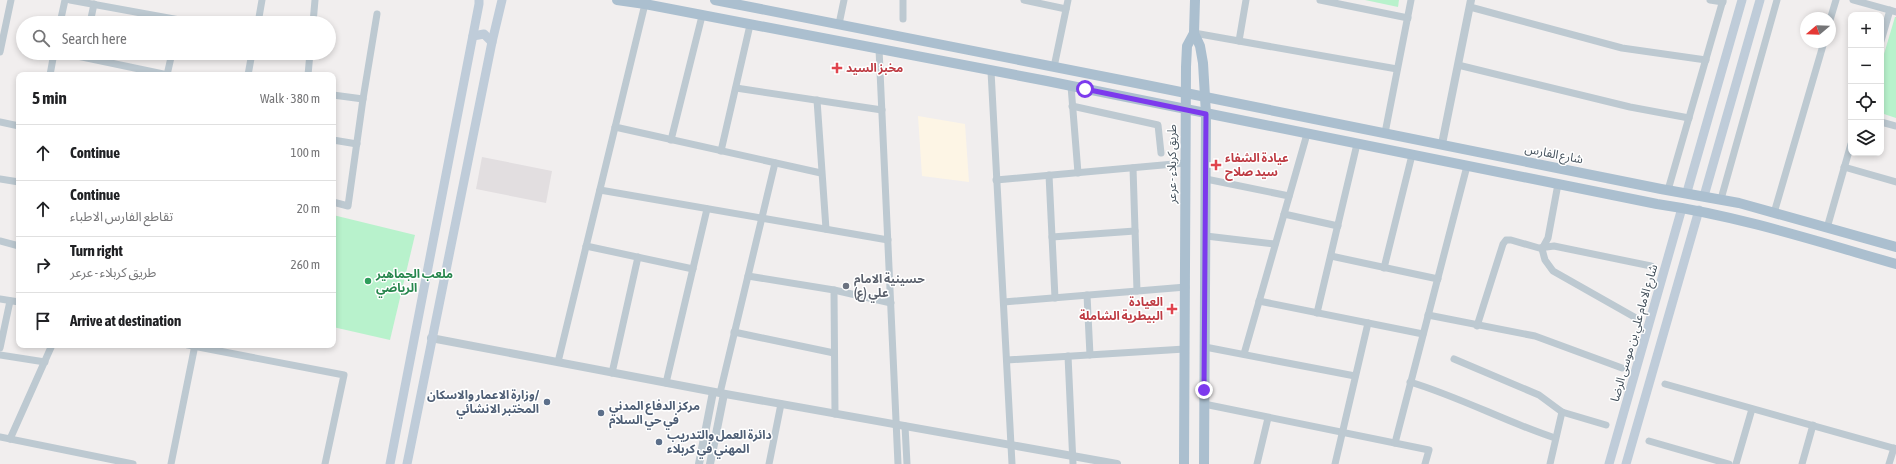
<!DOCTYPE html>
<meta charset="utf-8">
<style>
:root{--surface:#fff;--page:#f2f2f2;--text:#202124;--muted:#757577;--line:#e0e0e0}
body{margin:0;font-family:"Asap Condensed","Noto Sans Arabic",sans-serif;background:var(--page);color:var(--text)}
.controls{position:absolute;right:12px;top:12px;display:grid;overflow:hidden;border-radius:8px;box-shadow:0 2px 6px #0003}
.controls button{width:36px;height:36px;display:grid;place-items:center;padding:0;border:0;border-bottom:1px solid var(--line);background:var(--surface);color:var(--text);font:20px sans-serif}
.compass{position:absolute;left:1800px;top:12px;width:36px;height:36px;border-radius:50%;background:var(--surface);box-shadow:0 2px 6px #0003;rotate:251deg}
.stop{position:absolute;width:12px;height:12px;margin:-9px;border:3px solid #7c3aed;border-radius:50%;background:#fff}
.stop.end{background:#7c3aed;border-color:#fff;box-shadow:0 1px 4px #0008}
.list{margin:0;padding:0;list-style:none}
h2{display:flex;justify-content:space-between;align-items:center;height:52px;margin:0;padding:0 16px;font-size:17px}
h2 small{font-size:13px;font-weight:400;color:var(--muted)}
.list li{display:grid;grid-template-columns:26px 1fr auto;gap:12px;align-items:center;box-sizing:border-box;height:56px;padding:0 16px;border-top:1px solid var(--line)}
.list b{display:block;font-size:15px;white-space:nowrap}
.list p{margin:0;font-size:13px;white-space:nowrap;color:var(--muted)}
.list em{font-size:13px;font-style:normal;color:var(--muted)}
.icon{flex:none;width:22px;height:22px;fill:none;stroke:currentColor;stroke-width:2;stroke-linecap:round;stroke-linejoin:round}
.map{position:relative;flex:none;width:1896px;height:464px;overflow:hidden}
.search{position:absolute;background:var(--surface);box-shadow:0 2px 6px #0003;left:16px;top:16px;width:320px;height:44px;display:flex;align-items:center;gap:10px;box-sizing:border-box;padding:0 14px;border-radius:22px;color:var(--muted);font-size:15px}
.panel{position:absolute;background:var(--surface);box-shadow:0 2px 6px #0003;left:16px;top:72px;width:320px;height:276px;border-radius:8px}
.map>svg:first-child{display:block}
</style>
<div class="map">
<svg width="1896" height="464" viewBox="0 0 1896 464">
<rect width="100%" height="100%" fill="#f1eeee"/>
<polygon fill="#fdf5e5" points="918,116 965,124 969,182 922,176"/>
<polygon fill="#e2dee0" points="482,157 552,171 546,203 476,189"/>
<g fill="#b8f2cc">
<polygon points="1365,0 1399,0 1398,7"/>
<polygon points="1895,17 1896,17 1896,118 1881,113 1881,64"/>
<polygon points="333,215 415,235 390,340 333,327"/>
</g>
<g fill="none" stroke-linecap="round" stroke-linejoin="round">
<g stroke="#bdc9d1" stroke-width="7">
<polyline points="70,0 196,23"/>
<polyline points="1024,0 1066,9"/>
<polyline points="1320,0 1408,18"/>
<polyline points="1710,0 1723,2"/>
<polyline points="1853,0 1896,12"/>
<polyline points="1470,7 1622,48 1706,60"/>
<polyline points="903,19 903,0"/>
<polyline points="1830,20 1836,0"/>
<polyline points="60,23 65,0"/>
<polyline points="90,23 94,4"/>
<polyline points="258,23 262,0"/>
<polyline points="313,23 315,0"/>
<polyline points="839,24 844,0"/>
<polyline points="1194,33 1397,69"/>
<polyline points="1239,41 1246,0"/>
<polyline points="1881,41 1890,10"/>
<polyline points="879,49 898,464"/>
<polyline points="0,52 11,0"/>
<polyline points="63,53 168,75"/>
<polyline points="1458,65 1630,107 1689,118"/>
<polyline points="1054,67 1068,0"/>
<polyline points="991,71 1012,464"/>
<polyline points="50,75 54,53"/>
<polyline points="167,75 172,53"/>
<polyline points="248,75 252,53"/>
<polyline points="308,75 310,53"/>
<polyline points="1071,86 1078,173"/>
<polyline points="736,88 882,110"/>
<polyline points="333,95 363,99"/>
<polyline points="817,100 826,229"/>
<polyline points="1072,106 1158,125 1161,153"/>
<polyline points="0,122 19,126"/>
<polyline points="1881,122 1896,126"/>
<polyline points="615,127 821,173"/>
<polyline points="1385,133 1411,0"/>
<polyline points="333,140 357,144"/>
<polyline points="671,140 702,16"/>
<polyline points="721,151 750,25"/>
<polyline points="1844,167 1896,182"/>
<polyline points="1133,168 1137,291"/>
<polyline points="1049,175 1055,298"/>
<polyline points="0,179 19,182"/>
<polyline points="1206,179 1289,196"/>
<polyline points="996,180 1185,163"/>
<polyline points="1558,184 1548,238 1542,249 1545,260 1553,271 1636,318"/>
<polyline points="600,190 888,240"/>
<polyline points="1668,190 1723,0"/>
<polyline points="1721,199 1777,0"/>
<polyline points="333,202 348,206 363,99 377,14"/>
<polyline points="1774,213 1824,42"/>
<polyline points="1284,214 1338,226"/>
<polyline points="1827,228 1851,144"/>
<polyline points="1206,236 1275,244"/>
<polyline points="1052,237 1135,231"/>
<polyline points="0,241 19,246"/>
<polyline points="586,246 693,269"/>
<polyline points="1331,256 1438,279"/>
<polyline points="1384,268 1412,155"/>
<polyline points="748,276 834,290 891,303"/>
<polyline points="834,290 835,414"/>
<polyline points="1087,295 1090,355"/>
<polyline points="0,299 19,302"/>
<polyline points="1259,301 1423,334"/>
<polyline points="1004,302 1186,287"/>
<polyline points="1317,313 1357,144"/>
<polyline points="1428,315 1535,336 1622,368"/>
<polyline points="1477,326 1503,244 1506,240 1511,240 1539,248 1554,246 1651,266"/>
<polyline points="734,332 834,353"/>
<polyline points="188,345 344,375 325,464"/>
<polyline points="1205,347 1355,376"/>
<polyline points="0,348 10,301"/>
<polyline points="1244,354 1307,134"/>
<polyline points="0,355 45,362"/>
<polyline points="1068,356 1073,464"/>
<polyline points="1454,359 1539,395 1562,412 1606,425"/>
<polyline points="1007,360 1185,349"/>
<polyline points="558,362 645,4"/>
<polyline points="612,373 638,257"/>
<path d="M1410,382C1460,397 1506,422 1555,438"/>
<polyline points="666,383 707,209"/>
<polyline points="1665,384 1896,449"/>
<polyline points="720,393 775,163"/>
<polyline points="1204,404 1429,450 1425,464"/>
<polyline points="905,426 907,464"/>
<polyline points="0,437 133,464"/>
<polyline points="10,439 52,345"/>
<polyline points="1649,441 1729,464"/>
<polyline points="1395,443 1467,166"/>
<polyline points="171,464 195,345"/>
<polyline points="769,464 781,404"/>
<polyline points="1257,464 1268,418"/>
<polyline points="1335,464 1368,323"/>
<polyline points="1550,464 1562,412"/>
<polyline points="1736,464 1752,409"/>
<polyline points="1802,464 1813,425"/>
<polyline points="1889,464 1894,448"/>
</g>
<g stroke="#bdc9d1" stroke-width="8">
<polyline points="1442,144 1471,0"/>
<polyline points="431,338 720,393 1117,464"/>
<polyline points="699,464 713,392"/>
<polyline points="710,464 724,394"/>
</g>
<g stroke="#bfccd9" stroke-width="9">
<polyline points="473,36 484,34 492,42"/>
<polyline points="1687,192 1742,0"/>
<polyline points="1704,196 1760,0"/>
<polyline points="390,464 479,4 479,0"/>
<polyline points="407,464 492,42 502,0"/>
<polyline points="1609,464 1682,208"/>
<polyline points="1626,464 1699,210"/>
</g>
<g stroke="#abbfcf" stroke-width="10">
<path d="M617,0L645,4L1047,81L1657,204C1739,216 1816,241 1896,264"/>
<polyline points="715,0 1131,82 1661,189 1739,203 1896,247"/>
<polyline points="1195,0 1194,33 1200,46 1203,63 1206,114 1204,464"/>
<polyline points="1184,464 1186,67 1187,46 1194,33"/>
</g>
</g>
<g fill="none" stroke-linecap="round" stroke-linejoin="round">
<polyline stroke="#7c3aed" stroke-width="5" points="1085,89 1206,114 1204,390"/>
</g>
<g fill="#e0444e" stroke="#fff" stroke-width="1.5">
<path d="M835 62h4v4h4v4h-4v4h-4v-4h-4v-4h4z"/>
<path d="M1214 159h4v4h4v4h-4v4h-4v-4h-4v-4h4z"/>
<path d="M1170 303h4v4h4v4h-4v4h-4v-4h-4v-4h4z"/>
</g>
<circle fill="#2e9e5b" stroke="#fff" stroke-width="1.5" cx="368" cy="281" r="4"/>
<circle fill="#6b7280" stroke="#fff" stroke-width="1.5" cx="846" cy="286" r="4"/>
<g fill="#5c6f8a" stroke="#fff" stroke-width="1.5">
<circle cx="547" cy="402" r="4"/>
<circle cx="601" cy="413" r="4"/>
<circle cx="659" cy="442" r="4"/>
</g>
<g text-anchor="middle" stroke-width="3" stroke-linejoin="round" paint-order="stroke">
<g font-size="12" font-weight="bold" fill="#be3a42" stroke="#fff" text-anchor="start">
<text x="846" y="72">مخبز السيد</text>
<text x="1225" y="162">عيادة الشفاء<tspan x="1225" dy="14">سيد صلاح</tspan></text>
<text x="1163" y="306" text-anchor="end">العيادة<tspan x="1163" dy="14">البيطرية الشاملة</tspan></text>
</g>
<g font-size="12" fill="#45525d" stroke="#fff">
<text transform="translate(1554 154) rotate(11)" y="4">شارع الفارس</text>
<text transform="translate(1172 164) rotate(-90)" y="4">طريق كربلاء - عرعر</text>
<text transform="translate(1634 333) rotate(-74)" y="4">شارع الامام علي بن موسى الرضا</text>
</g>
<g font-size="12" font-weight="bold" fill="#27864d" stroke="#fff" text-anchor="start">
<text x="376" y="278">ملعب الجماهير<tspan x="376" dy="14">الرياضي</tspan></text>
</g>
<g font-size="12" font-weight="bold" fill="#5b616d" stroke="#fff" text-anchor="start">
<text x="854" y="283">حسينية الامام<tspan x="854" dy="14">علي (ع)</tspan></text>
</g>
<g font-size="12" font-weight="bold" fill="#4e5e75" stroke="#fff" text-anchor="start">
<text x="539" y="399" text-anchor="end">وزارة الاعمار والاسكان/<tspan x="539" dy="14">المختبر الانشائي</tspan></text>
<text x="609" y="410">مركز الدفاع المدني<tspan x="609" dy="14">في حي السلام</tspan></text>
<text x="667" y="439">دائرة العمل والتدريب<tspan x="667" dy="14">المهني في كربلاء</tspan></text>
</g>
</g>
</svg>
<div class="controls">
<button>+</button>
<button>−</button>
<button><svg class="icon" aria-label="locate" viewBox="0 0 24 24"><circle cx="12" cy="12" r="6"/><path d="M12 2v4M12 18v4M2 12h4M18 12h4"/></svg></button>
<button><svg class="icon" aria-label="layers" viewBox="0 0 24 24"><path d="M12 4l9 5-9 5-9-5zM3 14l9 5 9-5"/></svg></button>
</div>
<svg class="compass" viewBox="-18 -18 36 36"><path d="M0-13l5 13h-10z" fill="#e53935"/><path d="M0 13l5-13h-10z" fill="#757577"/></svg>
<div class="stop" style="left:1085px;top:89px"></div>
<div class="stop end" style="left:1204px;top:390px"></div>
<div class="search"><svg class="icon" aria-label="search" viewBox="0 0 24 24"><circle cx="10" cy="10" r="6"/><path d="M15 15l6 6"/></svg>Search here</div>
<section class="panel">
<h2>5 min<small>Walk · 380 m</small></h2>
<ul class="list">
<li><svg class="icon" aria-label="ahead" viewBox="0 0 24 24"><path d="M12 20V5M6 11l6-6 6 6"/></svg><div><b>Continue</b></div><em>100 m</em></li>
<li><svg class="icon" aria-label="ahead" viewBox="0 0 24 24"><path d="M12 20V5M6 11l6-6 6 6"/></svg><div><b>Continue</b><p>تقاطع الفارس الاطباء</p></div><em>20 m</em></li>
<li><svg class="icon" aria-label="right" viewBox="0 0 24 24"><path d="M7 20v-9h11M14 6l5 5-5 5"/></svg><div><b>Turn right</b><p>طريق كربلاء - عرعر</p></div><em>260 m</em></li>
<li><svg class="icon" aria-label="arrive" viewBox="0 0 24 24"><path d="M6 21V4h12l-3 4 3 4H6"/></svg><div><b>Arrive at destination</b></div></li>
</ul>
</section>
</div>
